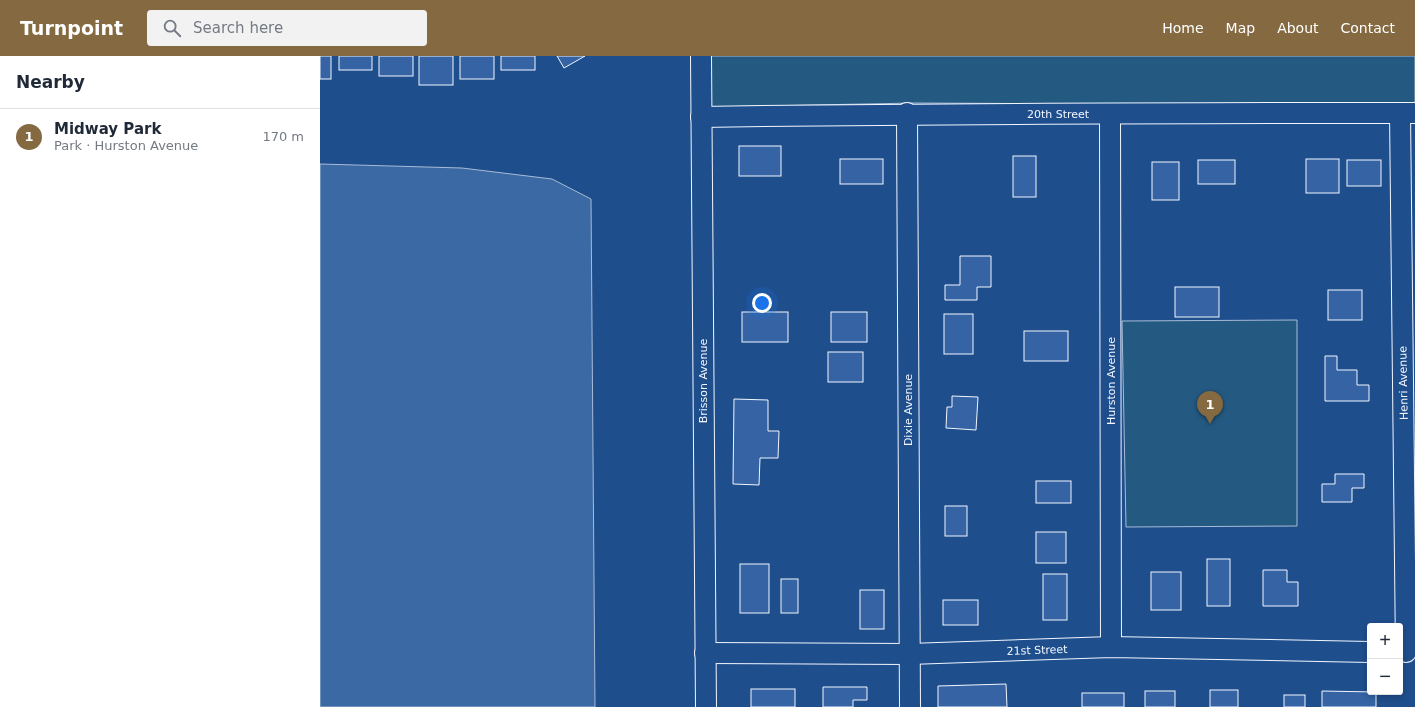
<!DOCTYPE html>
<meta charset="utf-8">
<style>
:root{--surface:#fff;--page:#f2f2f3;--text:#1f2937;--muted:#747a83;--line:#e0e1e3;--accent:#846941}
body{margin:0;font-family:"DejaVu Sans",sans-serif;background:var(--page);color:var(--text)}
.controls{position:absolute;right:12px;bottom:12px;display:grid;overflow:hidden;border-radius:4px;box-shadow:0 2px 6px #0003}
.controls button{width:36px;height:36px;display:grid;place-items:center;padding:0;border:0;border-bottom:1px solid var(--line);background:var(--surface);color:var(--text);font:20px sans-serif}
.you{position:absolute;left:442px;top:247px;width:14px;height:14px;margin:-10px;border:3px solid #fff;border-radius:50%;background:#1a73e8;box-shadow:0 0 0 6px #1a73e833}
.badge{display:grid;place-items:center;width:26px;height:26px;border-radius:50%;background:var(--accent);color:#fff;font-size:13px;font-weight:700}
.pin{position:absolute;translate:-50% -33px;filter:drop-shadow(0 1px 2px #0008)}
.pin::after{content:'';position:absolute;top:21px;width:14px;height:12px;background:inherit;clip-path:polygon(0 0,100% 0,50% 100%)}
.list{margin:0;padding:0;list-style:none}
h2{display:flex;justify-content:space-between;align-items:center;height:52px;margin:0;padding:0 16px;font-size:17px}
h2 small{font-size:13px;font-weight:400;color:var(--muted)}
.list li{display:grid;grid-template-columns:26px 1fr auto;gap:12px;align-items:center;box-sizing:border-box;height:56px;padding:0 16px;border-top:1px solid var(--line)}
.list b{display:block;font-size:15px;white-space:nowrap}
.list p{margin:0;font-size:13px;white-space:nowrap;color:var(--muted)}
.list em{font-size:13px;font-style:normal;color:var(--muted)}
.icon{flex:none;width:22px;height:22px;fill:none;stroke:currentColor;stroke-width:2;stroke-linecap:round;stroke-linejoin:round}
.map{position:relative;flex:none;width:1095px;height:651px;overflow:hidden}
header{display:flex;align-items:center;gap:24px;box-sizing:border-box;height:56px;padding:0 20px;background:var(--accent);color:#fff}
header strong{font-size:19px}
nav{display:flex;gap:22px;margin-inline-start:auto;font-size:14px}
.search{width:280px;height:36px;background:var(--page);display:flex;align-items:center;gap:10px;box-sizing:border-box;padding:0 14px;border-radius:4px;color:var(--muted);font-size:15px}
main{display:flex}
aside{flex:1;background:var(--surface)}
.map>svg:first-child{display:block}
</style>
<header>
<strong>Turnpoint</strong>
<div class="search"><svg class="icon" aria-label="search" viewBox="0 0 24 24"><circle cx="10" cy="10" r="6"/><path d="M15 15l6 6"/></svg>Search here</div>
<nav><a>Home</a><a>Map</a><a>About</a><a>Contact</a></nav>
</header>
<main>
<aside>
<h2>Nearby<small></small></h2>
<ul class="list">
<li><span class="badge">1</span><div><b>Midway Park</b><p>Park · Hurston Avenue</p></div><em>170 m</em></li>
</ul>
</aside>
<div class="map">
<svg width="1095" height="651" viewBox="0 0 1095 651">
<rect width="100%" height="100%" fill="#1f4e8c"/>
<g fill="#245a82" stroke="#a8bbd7">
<polygon points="390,0 1095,0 1095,47 790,48 595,47 390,51"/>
<polygon points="977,264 977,470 806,471 802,265"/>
</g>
<polygon fill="#3b69a3" stroke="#a8bbd7" points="0,108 142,112 232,123 271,143 275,651 0,651"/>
<g fill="#3563a3" stroke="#f2f6ff">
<rect x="0" y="0" width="11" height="23"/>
<rect x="19" y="0" width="33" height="14"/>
<rect x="59" y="0" width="34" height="20"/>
<rect x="99" y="0" width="34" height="29"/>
<rect x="140" y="0" width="34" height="23"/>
<rect x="181" y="0" width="34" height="14"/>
<polygon points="237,0 265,0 244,12"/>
<rect x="419" y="90" width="42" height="30"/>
<rect x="693" y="100" width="23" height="41"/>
<rect x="520" y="103" width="43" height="25"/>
<rect x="986" y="103" width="33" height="34"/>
<rect x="878" y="104" width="37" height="24"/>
<rect x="1027" y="104" width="34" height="26"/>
<rect x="832" y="106" width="27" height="38"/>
<polygon points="640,200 671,200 671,231 657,231 657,244 625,244 625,229 640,229"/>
<rect x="855" y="231" width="44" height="30"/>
<rect x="1008" y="234" width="34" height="30"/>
<rect x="422" y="256" width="46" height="30"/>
<rect x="511" y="256" width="36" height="30"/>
<rect x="624" y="258" width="29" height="40"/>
<rect x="704" y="275" width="44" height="30"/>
<rect x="508" y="296" width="35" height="30"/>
<polygon points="1005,300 1017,300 1017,314 1037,314 1037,329 1049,329 1049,345 1005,345"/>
<polygon points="632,340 658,341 656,374 626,372 627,351 632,351"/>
<polygon points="414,343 448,344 448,375 459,375 458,402 440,402 439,429 413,428"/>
<polygon points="1015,418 1044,418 1044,432 1032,432 1032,446 1002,446 1002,428 1015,428"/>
<rect x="716" y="425" width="35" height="22"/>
<rect x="625" y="450" width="22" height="30"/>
<rect x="716" y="476" width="30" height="31"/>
<rect x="887" y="503" width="23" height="47"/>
<rect x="420" y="508" width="29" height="49"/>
<polygon points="943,514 967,514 967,526 978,526 978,550 943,550"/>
<rect x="831" y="516" width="30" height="38"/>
<rect x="723" y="518" width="24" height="46"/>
<rect x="461" y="523" width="17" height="34"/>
<rect x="540" y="534" width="24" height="39"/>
<rect x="623" y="544" width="35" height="25"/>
<polygon points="686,628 687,651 618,651 618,630"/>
<polygon points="503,631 547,631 547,644 533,644 533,651 503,651"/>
<rect x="431" y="633" width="44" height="18"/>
<rect x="890" y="634" width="28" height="17"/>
<rect x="825" y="635" width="30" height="16"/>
<polygon points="1002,635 1056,636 1056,651 1002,651"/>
<rect x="762" y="637" width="42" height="14"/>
<rect x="964" y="639" width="21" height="12"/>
</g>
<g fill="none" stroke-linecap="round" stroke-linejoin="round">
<defs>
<g id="minor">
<polyline points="381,0 386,651"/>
<polyline points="587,57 590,651"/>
<polyline points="1080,57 1086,596"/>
<polyline points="790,58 791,591"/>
<path d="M381,61C619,57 857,57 1095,57"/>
<polyline points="385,597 589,598 791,591 1050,596"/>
</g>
</defs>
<use href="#minor" stroke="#f2f6ff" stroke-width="22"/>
<use href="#minor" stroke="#1f4e8c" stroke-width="20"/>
</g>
<g text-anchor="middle" stroke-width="3" stroke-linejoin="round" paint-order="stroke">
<g font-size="11" fill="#f2f6ff" stroke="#1f4e8c">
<text x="738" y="62">20th Street</text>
<text transform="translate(383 325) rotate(-90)" y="4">Brisson Avenue</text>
<text transform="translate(791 325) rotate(-90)" y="4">Hurston Avenue</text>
<text transform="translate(1083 327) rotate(-91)" y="4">Henri Avenue</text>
<text transform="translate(588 354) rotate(-90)" y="4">Dixie Avenue</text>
<text transform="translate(717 594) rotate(-2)" y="4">21st Street</text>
</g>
</g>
</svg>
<div class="controls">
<button>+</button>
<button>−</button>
</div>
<div class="you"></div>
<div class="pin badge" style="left:890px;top:368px">1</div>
</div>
</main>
